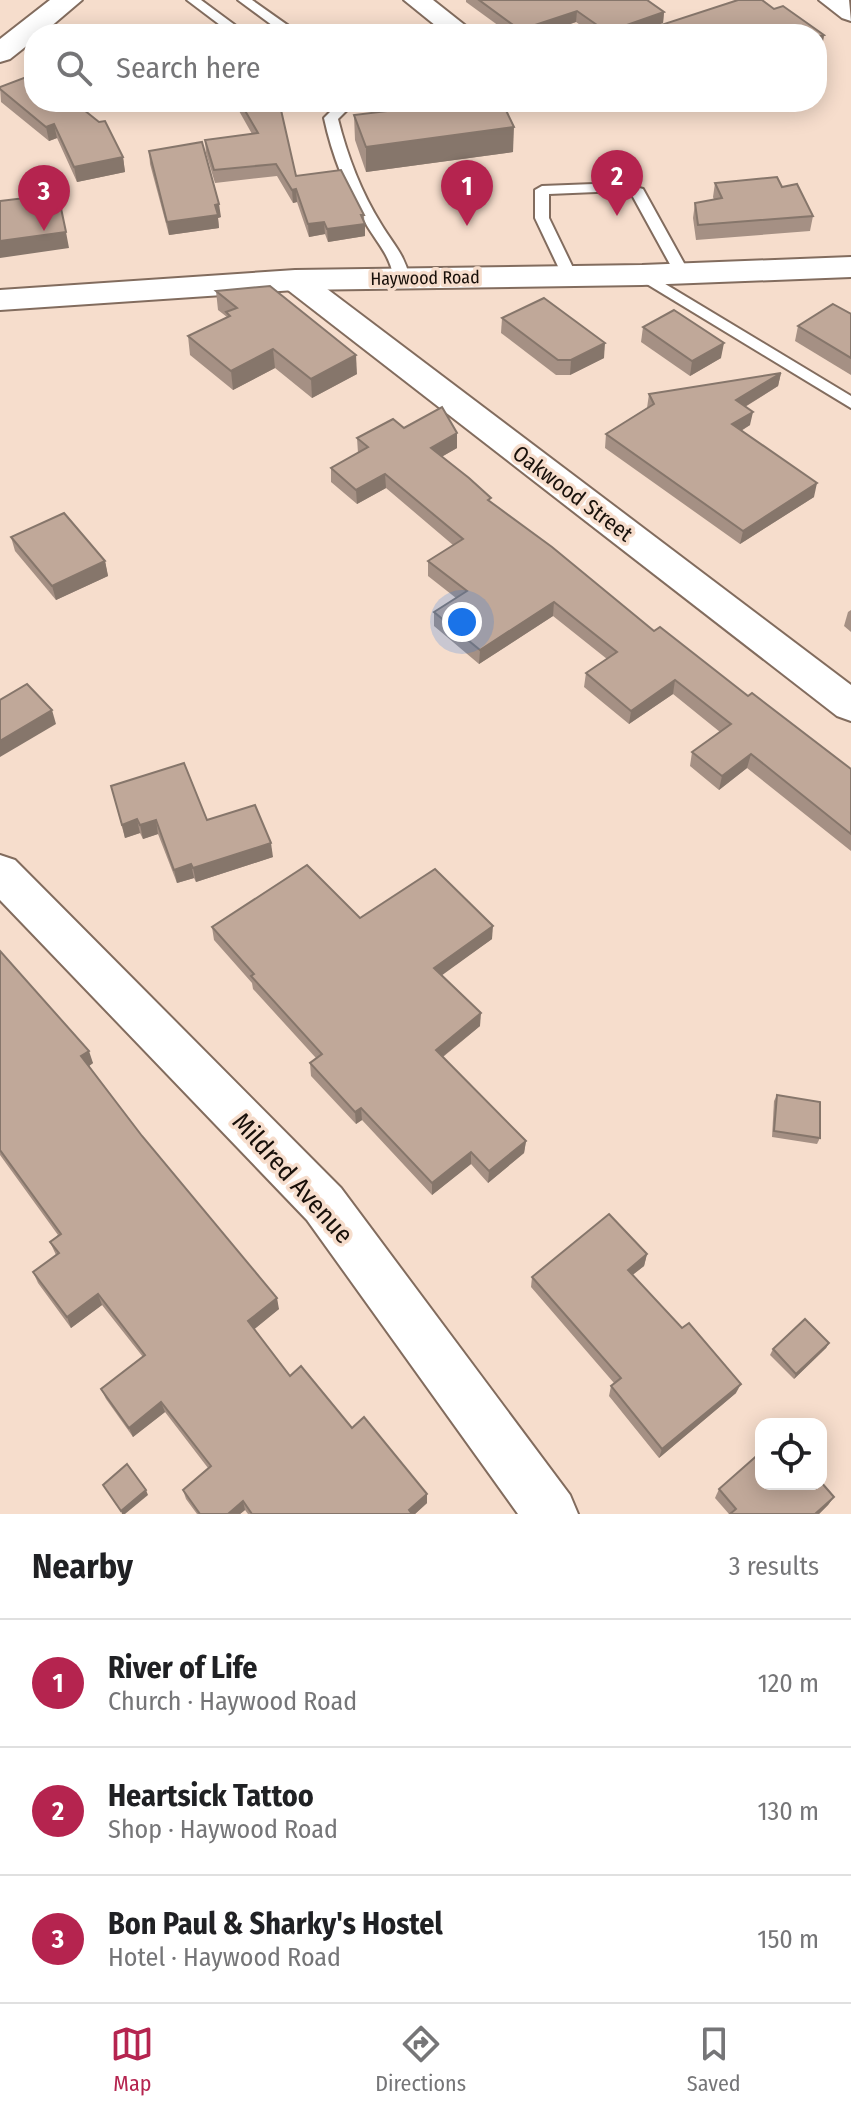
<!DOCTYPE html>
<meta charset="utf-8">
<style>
:root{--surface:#fff;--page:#f6f6f6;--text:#202124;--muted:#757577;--line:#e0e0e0;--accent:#b5244f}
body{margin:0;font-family:"Fira Sans Condensed",sans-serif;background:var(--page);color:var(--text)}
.controls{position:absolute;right:24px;bottom:24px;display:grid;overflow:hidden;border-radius:16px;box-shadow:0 4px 20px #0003}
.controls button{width:72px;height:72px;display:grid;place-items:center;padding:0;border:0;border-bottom:2px solid var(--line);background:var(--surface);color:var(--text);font:40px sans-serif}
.you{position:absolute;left:462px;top:622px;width:28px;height:28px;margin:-20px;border:6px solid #fff;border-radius:50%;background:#1a73e8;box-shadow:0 0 0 12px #1a73e833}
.badge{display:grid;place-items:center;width:52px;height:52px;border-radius:50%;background:var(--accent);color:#fff;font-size:26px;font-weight:700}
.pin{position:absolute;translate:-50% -66px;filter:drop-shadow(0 2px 4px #0008)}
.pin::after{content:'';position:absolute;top:42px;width:28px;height:24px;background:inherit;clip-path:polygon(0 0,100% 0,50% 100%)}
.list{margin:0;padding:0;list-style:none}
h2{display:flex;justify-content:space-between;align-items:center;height:104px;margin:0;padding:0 32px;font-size:34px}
h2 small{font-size:26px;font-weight:400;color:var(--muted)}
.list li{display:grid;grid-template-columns:52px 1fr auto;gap:24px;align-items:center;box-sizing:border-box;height:128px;padding:0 32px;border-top:2px solid var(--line)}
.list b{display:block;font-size:30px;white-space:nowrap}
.list p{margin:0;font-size:26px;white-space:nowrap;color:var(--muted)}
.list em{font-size:26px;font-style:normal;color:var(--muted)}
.icon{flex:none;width:44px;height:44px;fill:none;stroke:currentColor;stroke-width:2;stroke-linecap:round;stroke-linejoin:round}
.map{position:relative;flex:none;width:851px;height:1514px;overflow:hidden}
.search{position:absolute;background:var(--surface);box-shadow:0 4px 20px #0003;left:24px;right:24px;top:24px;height:88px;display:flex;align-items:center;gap:20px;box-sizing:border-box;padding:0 28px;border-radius:32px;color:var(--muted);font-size:30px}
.sheet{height:488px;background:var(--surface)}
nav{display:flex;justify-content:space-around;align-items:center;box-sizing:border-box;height:112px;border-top:2px solid var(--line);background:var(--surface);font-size:22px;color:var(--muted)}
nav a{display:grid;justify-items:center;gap:4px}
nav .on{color:var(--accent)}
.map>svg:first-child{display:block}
</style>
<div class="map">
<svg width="851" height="1514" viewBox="0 0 851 1514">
<rect width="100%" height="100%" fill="#f6ddcc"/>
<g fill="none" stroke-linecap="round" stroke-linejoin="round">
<defs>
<g id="lane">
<polygon points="187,0 201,0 247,34 232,34"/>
<polygon points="238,0 252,0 300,34 284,34"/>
<path d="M340,102H355L338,119C347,155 361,192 381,224C393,244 405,255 410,279L407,282L402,284L394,279C390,255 378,244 366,224C346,191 332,155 324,118Z"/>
<polygon points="620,183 643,189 690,274 687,277 677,277 632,195 620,191 549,194 549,218 577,276 569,281 564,279 535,218 535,190 542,186"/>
<polygon points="642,270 851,396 851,408 637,278 637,272"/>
</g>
<g id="street">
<polygon points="404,0 433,0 476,34 446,34"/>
<polygon points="819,0 849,0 851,21 842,18"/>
<polygon points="295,271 306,273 851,685 851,721 837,716 284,287 280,280 284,273"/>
<polygon points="0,855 15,860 341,1188 570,1495 578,1514 518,1514 307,1220 0,900"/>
</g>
<polygon id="secondary" points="50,0 82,0 42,34 34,34 34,40 10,59 0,62 0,39"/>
<polygon id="primary" points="851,257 851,277 642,285 295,290 0,310 0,290 295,270 642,265"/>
</defs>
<use href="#lane" stroke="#826c5e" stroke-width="4"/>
<use href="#street" stroke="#826c5e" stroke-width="4"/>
<use href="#secondary" stroke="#826c5e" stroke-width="4"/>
<use href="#primary" stroke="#826c5e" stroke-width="4"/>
<use href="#lane" fill="#fff" fill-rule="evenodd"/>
<use href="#street" fill="#fff" fill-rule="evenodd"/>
<use href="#secondary" fill="#fff" fill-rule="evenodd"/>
<use href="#primary" fill="#fff" fill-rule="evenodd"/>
</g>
<g fill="#a59084">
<polygon points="466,0 647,0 664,12 663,23 632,34 593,34 576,22 541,34 510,34 466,2"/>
<polygon points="774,9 824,35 822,47 817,49 817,34 660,34 661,25"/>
<polygon points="27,64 123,157 125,172 77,182 57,138 49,141 1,102 0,87 30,76"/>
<polygon points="234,102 276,102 296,176 364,215 365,236 328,242 325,234 309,237 297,202 293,203 277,176 215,183 206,153 205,140 252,134"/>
<polygon points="435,102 502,102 513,152 366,172 355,140 354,115 436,105"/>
<polygon points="149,151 221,217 218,218 219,228 169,235 150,164"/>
<polygon points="715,183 782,187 813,216 810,231 696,240 693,218 695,203 714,200 713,197"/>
<polygon points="216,291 357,374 312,398 275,368 233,390 190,355 188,336 227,317 218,310"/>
<polygon points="851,314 851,375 795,341 798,326"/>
<polygon points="502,318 604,358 570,375 556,375 501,333"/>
<polygon points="643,327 721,358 690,376 641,342"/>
<polygon points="781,373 778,386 745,407 750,425 741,431 814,497 740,544 605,448 606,434 647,408 649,394"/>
<polygon points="404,428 457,433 457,448 441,457 491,502 654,631 748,696 851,769 851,851 747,768 719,790 690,766 692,752 720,732 673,694 629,724 584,687 586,673 607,659 553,616 479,664 434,626 434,612 456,598 428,576 428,561 453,545 386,488 357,504 331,482 331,468 358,453 357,438"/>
<polygon points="11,537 105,561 108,576 56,600 15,551"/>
<polygon points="851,610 851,632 844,626 848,612"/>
<polygon points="111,786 207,820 273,857 196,882 194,878 177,883 158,834 143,839 140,833 125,838"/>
<polygon points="360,918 492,939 441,975 480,1026 443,1057 526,1141 524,1153 488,1183 471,1164 432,1195 362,1120 356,1124 311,1076 310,1063 316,1058 253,989 252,983 214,940 212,927"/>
<polygon points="0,951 93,1063 89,1066 142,1136 279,1309 254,1329 290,1376 352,1428 427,1503 415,1514 248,1514 245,1510 240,1514 197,1514 186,1499 183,1490 208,1468 165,1412 133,1437 106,1399 101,1389 143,1357 102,1305 71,1328 38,1283 33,1272 56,1255 50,1242 58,1235 0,1155"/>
<polygon points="777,1095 820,1138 817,1144 772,1137 774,1101"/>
<polygon points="647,1254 644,1266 632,1275 736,1393 659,1458 609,1396 611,1386 614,1383 531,1287 532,1277"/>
<polygon points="829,1343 826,1348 794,1379 770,1355 773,1349"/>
<polygon points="719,1489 834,1497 828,1505 819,1514 729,1514 715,1498"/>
</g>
<g fill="#86766b">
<polygon points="577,11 576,22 541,34 520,34 520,30"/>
<polygon points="664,12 663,23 632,34 606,34 607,32"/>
<polygon points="824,35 822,47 817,49 817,37"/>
<polygon points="54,124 57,138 49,141 46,127"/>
<polygon points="514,127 513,152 366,172 366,147"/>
<polygon points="123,157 125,172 77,182 74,167"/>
<polygon points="296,189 297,202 293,203 292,190"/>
<polygon points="219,204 221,217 218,218 219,228 169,235 167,222"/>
<polygon points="324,222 325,234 309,237 308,224"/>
<polygon points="365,224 365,236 328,242 327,229"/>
<polygon points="66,232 69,248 0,258 0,241"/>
<polygon points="605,343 604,358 570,375 571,360"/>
<polygon points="724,343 721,358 690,376 692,361"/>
<polygon points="273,349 275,368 233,390 231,371"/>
<polygon points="356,355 357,374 312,398 311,379"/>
<polygon points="781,373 778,386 733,414 736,400"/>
<polygon points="753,412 750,425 729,438 732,424"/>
<polygon points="457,433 457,448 431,463 431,448"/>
<polygon points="385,474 386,488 357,504 356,490"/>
<polygon points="817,483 814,497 740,544 743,531"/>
<polygon points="105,561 108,576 56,600 52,586"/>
<polygon points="554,602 553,616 479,664 480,650"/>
<polygon points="675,680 673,694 629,724 631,711"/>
<polygon points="52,710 56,724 0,757 0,741"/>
<polygon points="751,754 747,768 719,790 722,776"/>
<polygon points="137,819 140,833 125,838 122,825"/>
<polygon points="156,820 158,834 143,839 140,825"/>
<polygon points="271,843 273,857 196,882 193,868"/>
<polygon points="191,864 194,878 177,883 174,870"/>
<polygon points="493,926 492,939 434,981 434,968"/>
<polygon points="481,1013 480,1026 436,1062 436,1050"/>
<polygon points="89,1051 93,1063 85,1069 81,1056"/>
<polygon points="361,1108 362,1120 356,1124 355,1112"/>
<polygon points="526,1141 524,1153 488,1183 489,1171"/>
<polygon points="471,1152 471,1164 432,1195 432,1183"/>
<polygon points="647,1254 644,1266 625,1281 628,1270"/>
<polygon points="98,1294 102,1305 71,1328 67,1317"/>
<polygon points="277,1298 279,1309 251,1332 248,1321"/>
<polygon points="829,1343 826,1348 794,1379 796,1374"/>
<polygon points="741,1384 736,1393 659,1458 662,1449"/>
<polygon points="161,1402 165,1412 133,1437 129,1428"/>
<polygon points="146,1490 148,1495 125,1514 122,1514 121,1511"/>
<polygon points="427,1494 427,1503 415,1514 409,1514 409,1510"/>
<polygon points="834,1497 828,1505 819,1514 815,1514"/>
<polygon points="243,1501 245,1510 240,1514 228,1514"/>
</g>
<g fill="#c0a899" stroke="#86766b" stroke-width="2">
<polygon points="479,0 647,0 664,12 607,32 577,11 520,30"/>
<polygon points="738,0 762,0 774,9 783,6 824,35 817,37 817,34 673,34 661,25"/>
<polygon points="27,64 34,70 34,102 74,102 99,122 105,121 123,157 74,167 54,124 46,127 0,89 0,87 32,75"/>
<polygon points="240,102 276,102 281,110 296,176 341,170 364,215 361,215 365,224 327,229 324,222 308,224 296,189 292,190 276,164 214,170 205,140 258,133"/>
<polygon points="445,102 502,102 514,127 366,147 354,115 446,104"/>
<polygon points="202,142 219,204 215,205 218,215 167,222 149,151"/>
<polygon points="777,177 782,187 797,184 813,216 698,225 695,203 722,198 715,183"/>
<polygon points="58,194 66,232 0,241 0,201"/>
<polygon points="270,286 356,355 311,379 273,349 231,371 188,336 230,316 226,312 237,308 216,291"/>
<polygon points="544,298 605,343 571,360 558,360 502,318"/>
<polygon points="833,304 851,314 851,358 798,326"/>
<polygon points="674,310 724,343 692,361 643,327"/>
<polygon points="781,373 736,400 753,412 732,424 817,483 743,531 606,434 654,404 649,394"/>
<polygon points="442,407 457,433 431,448 469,478 491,498 488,500 552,547 654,631 660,627 748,696 752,693 851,769 851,834 751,754 722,776 692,752 731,724 675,680 631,711 586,673 617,652 554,602 480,650 434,612 467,591 428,561 463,539 385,474 356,490 331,468 368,447 357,438 393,419 404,428"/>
<polygon points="64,513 105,561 52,586 11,537"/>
<polygon points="27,684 52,710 0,741 0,700"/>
<polygon points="184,763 207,820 255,805 271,843 193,868 191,864 174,870 156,820 140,825 137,819 122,825 111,786"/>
<polygon points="307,865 360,918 435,869 493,926 434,968 481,1013 436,1050 526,1141 489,1171 471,1152 432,1183 361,1108 355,1112 310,1063 322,1054 251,976 254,974 212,927"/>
<polygon points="0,951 89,1051 81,1056 142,1136 277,1298 248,1321 290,1376 301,1366 352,1428 364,1417 427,1494 409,1510 412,1514 252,1514 243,1501 228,1514 200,1514 183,1490 211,1466 161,1402 129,1428 101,1389 145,1355 98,1294 67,1317 33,1272 59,1253 50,1242 61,1234 0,1150"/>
<polygon points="777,1095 820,1102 820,1138 774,1131"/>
<polygon points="609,1214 647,1254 628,1270 682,1328 689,1323 741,1384 662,1449 611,1386 621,1378 532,1277"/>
<polygon points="805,1319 829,1343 796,1374 773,1349"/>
<polygon points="761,1452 761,1484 821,1484 821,1482 834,1497 815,1514 730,1514 736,1509 719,1489"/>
<polygon points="127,1464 146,1490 121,1511 103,1485"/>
</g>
<g text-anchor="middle" stroke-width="7" stroke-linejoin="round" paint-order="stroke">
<g font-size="18" fill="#18100a" stroke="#f6ddcc">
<text transform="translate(425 278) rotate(-1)" y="6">Haywood Road</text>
</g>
<g font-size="22" fill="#18100a" stroke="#f6ddcc">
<text transform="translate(573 493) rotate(37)" y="8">Oakwood Street</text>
</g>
<g font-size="26" fill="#18100a" stroke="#f6ddcc">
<text transform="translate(293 1178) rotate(48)" y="9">Mildred Avenue</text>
</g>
</g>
</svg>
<div class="controls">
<button><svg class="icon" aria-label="locate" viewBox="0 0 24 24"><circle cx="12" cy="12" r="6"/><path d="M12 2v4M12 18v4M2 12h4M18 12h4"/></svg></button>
</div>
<div class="you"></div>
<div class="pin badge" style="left:467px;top:226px">1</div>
<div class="pin badge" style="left:617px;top:216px">2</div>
<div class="pin badge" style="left:44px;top:231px">3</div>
<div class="search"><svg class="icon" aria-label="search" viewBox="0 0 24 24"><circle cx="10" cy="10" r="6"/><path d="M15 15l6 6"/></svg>Search here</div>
</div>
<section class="sheet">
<h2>Nearby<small>3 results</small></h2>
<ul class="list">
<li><span class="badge">1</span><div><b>River of Life</b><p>Church · Haywood Road</p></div><em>120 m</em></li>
<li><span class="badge">2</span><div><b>Heartsick Tattoo</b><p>Shop · Haywood Road</p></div><em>130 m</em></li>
<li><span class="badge">3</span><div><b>Bon Paul &amp; Sharky's Hostel</b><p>Hotel · Haywood Road</p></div><em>150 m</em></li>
</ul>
</section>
<nav>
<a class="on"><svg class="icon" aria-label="map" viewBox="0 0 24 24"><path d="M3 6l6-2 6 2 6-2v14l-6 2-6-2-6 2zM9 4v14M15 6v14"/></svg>Map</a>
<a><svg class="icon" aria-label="directions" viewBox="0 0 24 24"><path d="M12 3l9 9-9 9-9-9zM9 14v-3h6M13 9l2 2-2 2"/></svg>Directions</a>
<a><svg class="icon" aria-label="saved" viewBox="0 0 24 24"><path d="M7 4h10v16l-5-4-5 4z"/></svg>Saved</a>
</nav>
